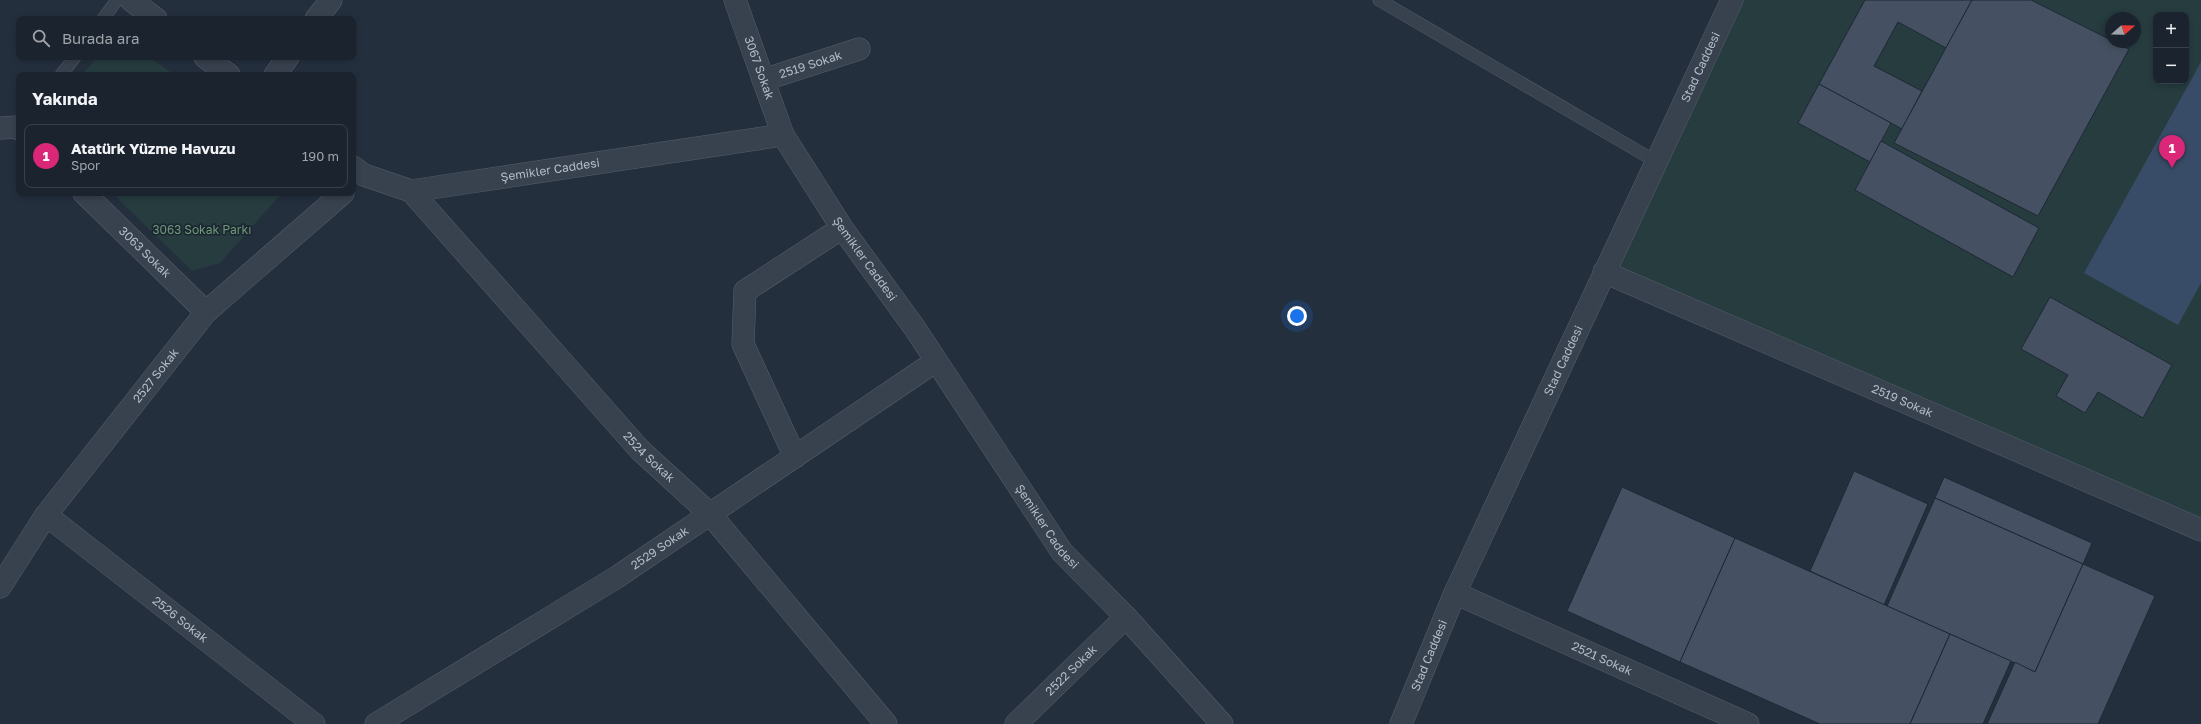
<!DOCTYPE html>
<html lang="tr">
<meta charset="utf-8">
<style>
:root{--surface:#1b232e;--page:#282f3a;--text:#f1f3f6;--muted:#a0a4aa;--line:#39404a;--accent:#db2777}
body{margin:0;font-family:"Golos Text",sans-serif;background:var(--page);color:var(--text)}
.controls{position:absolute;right:12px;top:12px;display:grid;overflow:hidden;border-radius:8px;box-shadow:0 2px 6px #0003}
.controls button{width:36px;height:36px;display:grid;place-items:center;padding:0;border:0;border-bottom:1px solid var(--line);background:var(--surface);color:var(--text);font:20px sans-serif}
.compass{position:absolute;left:2105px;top:12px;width:36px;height:36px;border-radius:50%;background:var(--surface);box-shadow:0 2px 6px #0003;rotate:70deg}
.you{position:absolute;left:1297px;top:316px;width:14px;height:14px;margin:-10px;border:3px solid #fff;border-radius:50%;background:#1a73e8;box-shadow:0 0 0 6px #1a73e833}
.badge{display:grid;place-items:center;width:26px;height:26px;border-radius:50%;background:var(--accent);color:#fff;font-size:13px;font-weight:700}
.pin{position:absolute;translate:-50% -33px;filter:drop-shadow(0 1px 2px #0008)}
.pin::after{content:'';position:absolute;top:21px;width:14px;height:12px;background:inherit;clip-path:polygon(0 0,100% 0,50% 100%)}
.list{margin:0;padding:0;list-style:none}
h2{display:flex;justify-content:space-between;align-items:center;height:52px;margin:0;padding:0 16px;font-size:17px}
h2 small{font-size:13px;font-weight:400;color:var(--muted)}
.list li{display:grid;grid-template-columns:26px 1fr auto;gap:12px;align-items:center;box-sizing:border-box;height:64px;margin:0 8px 8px;padding:0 8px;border:1px solid var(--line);border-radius:8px}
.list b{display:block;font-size:15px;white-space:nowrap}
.list p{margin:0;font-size:13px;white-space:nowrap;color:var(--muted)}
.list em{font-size:13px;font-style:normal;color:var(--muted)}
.icon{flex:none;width:22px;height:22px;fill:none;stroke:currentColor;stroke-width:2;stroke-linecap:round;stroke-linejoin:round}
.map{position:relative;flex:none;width:2201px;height:724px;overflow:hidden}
.search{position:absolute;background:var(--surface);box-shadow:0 2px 6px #0003;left:16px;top:16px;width:340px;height:44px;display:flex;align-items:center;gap:10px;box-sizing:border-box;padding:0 14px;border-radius:8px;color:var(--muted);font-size:15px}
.panel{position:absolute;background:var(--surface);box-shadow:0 2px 6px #0003;left:16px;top:72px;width:340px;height:124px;border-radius:8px}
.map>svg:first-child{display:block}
</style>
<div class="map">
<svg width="2201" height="724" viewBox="0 0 2201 724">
<rect width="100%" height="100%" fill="#242f3e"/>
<g fill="#263c3f" fill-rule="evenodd">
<path d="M1740,0H2201V526L1604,272ZM2156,15H2186V81H2156ZM2111,18H2135V42H2111Z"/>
<polygon points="97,57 149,57 175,75 82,75"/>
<polygon points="112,193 282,193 220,263 192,271"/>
</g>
<polygon fill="#394c67" points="2201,62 2201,283 2178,325 2084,273"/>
<g fill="#455162" stroke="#1f2835">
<polygon points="1865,0 1972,0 1946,48 1898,22 1874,66 1922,91 1902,129 1819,84"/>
<polygon points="1972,0 2031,0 2111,40 2111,42 2129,49 2038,216 1894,143"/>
<polygon points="1819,84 1891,123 1870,162 1798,123"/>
<polygon points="1881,141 2039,228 2013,277 1855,190"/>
<polygon points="2050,297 2172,365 2143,418 2098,392 2085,413 2056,396 2068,375 2021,349"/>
<polygon points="1854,471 1928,504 1884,605 1810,571"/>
<polygon points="1944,477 2092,543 2083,564 1935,498"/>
<polygon points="1622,487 1735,538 1680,662 1567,611"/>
<polygon points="1935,498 2083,564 2035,672 1887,606"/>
<polygon points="1735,538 1950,634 1910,724 1820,724 1680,662"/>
<polygon points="2083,564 2155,596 2098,724 1987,724 2015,662 2035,672"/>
<polygon points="1950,634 2011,661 1983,724 1910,724"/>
</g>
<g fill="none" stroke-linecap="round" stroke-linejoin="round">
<defs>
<g id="service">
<polyline points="1379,0 1655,161"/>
<polyline points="103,19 117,0"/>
<polyline points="61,75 75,57"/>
</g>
<g id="minor">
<polyline points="131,0 156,19"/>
<path id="s1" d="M735,0L783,135"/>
<polyline points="316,19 331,0"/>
<polyline points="205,57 229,75"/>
<polyline points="275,75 288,57"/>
<path id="s2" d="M763,80L859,49"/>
<polyline points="0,128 17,127 19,129"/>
<path id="s3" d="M353,167L364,175L411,191L783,135L842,228L914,327L1062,552L1126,617L1222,724"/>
<path id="s4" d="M411,191L640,450L711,515L886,724"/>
<path id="s5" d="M84,193L206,312"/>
<path id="s6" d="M1604,272L2201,530"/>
<polyline points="795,457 743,344 745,291 842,228"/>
<path id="s7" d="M46,515L314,724"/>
<path id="s8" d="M0,587L46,515L206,312L343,193"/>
<path id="s9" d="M1455,593L1748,724"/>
<path id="s10" d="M376,724L617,577L936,361"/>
<path id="s11" d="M1016,724L1126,617"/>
</g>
<g id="tertiary">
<path id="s12" d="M1401,724L1455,593L1732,0"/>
</g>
</defs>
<use href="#service" stroke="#565f6c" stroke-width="13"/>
<use href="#minor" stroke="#565f6c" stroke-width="23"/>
<use href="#tertiary" stroke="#565f6c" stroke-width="23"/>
<use href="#service" stroke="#38414e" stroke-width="12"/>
<use href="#minor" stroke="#38414e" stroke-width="22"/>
<use href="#tertiary" stroke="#38414e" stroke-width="22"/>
</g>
<g text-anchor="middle" stroke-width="3.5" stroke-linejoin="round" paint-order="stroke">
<g font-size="12" fill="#b4bcc9" stroke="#1d2633">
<text dy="4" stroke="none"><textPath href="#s2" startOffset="50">2519 Sokak</textPath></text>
<text dy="4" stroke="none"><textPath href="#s12" startOffset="722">Stad Caddesi</textPath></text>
<text dy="4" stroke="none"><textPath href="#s1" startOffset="72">3067 Sokak</textPath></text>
<text dy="4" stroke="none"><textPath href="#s3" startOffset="204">Şemikler Caddesi</textPath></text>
<text dy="4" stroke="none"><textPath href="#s5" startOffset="85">3063 Sokak</textPath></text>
<text dy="4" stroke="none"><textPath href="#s3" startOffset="588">Şemikler Caddesi</textPath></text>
<text dy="4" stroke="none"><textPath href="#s12" startOffset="398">Stad Caddesi</textPath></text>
<text dy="4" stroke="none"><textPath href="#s8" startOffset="263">2527 Sokak</textPath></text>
<text dy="4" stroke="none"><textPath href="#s6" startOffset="325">2519 Sokak</textPath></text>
<text dy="4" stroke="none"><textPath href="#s4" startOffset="357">2524 Sokak</textPath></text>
<text dy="4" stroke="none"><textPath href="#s3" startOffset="912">Şemikler Caddesi</textPath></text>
<text dy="4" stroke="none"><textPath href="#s10" startOffset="334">2529 Sokak</textPath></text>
<text dy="4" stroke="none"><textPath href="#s7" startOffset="170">2526 Sokak</textPath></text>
<text dy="4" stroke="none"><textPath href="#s12" startOffset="74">Stad Caddesi</textPath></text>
<text dy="4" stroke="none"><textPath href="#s9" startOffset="161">2521 Sokak</textPath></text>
<text dy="4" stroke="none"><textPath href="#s11" startOffset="77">2522 Sokak</textPath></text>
</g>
<g font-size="12" fill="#6b9a76" stroke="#1d2633">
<text x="202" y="234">3063 Sokak Parkı</text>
</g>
</g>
</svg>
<div class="controls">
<button>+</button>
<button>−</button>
</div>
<svg class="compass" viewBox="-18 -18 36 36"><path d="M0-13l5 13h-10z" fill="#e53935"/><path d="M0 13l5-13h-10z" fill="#a0a4aa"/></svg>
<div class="you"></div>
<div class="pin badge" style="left:2172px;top:168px">1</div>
<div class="search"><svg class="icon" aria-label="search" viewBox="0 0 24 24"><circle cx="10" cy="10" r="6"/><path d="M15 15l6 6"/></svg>Burada ara</div>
<section class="panel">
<h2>Yakında<small></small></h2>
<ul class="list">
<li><span class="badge">1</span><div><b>Atatürk Yüzme Havuzu</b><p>Spor</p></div><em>190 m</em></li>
</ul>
</section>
</div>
